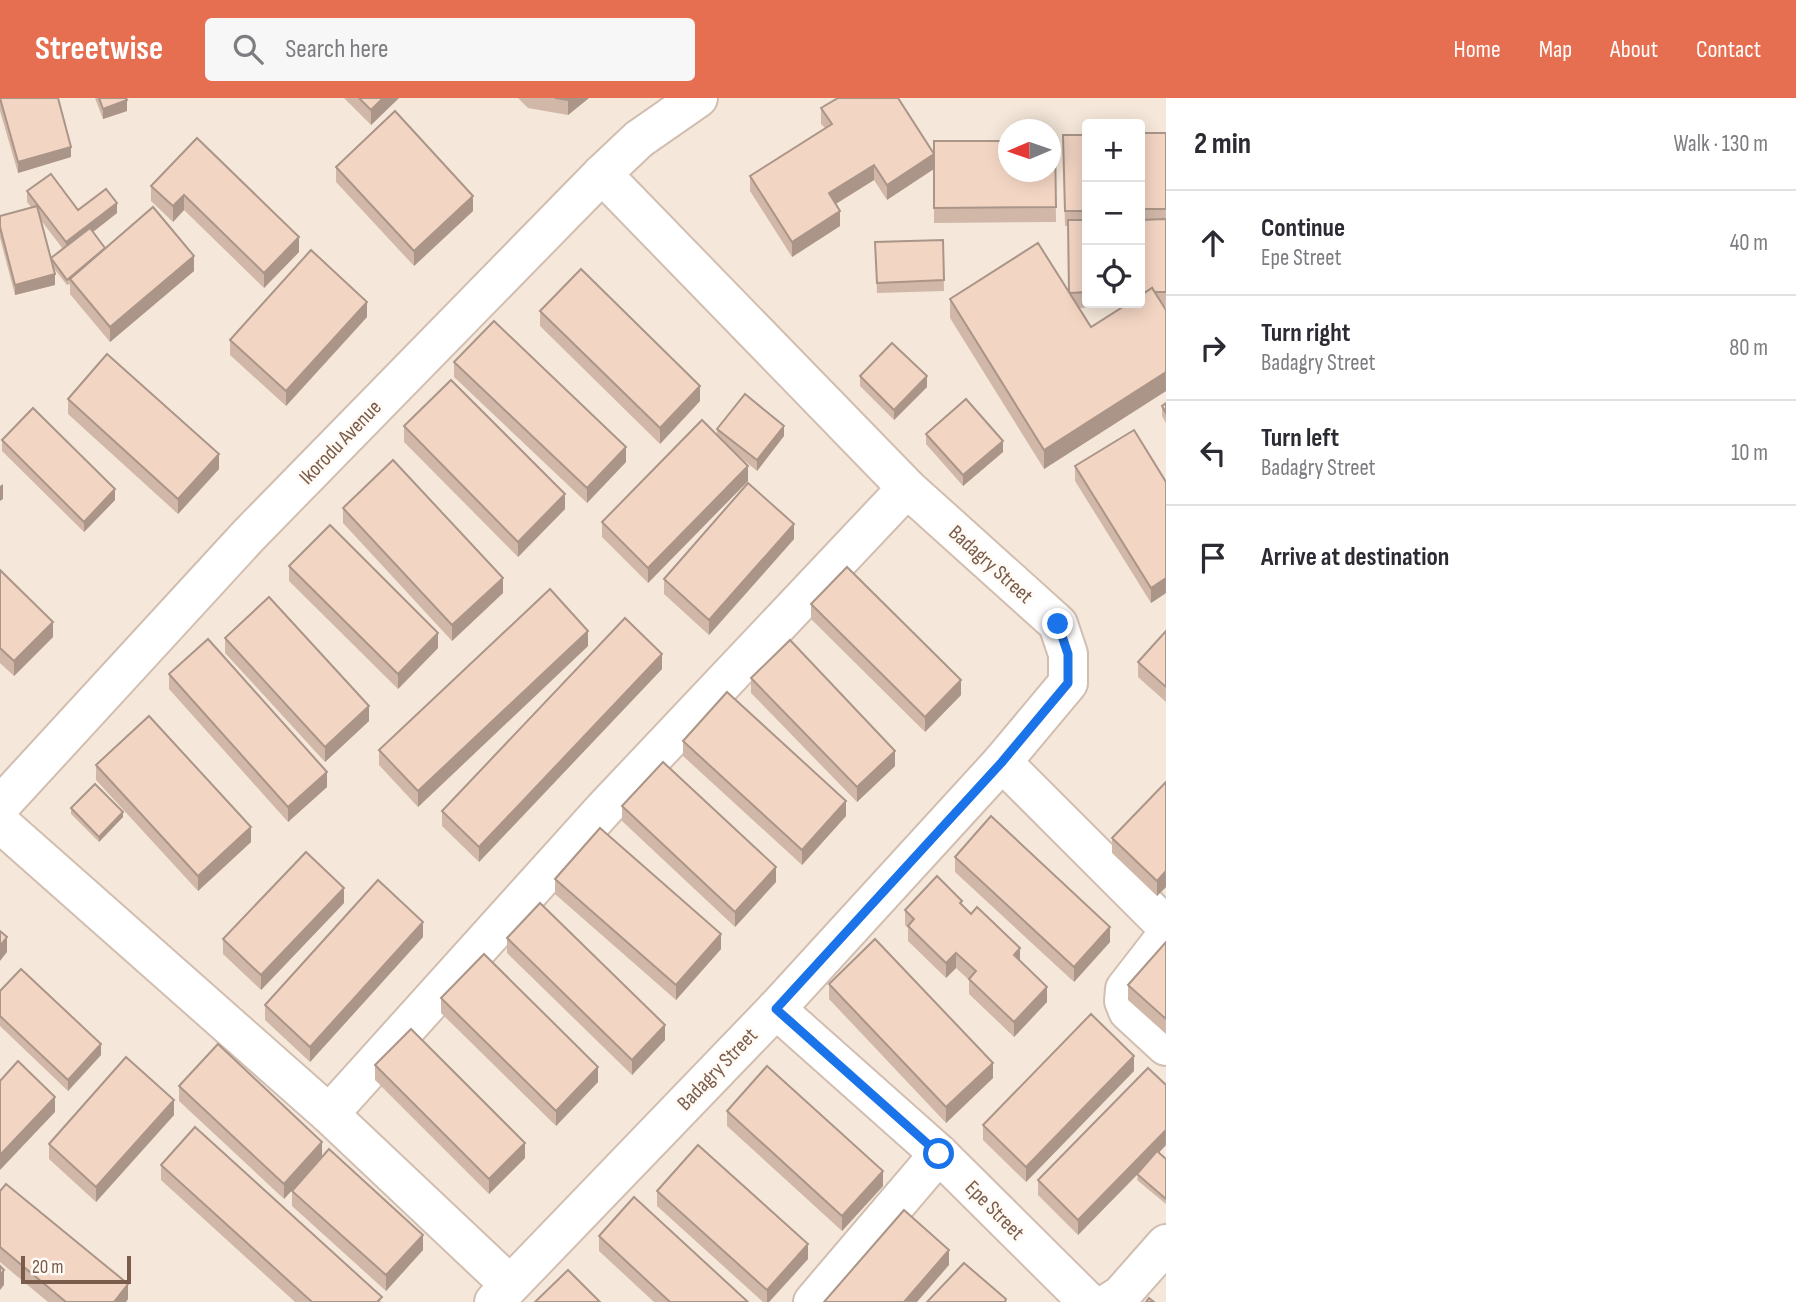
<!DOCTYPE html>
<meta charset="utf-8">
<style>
:root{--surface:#fff;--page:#f7f7f7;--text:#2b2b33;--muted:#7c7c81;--line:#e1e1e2;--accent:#e76f51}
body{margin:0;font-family:"Sofia Sans Condensed",sans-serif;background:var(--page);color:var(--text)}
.controls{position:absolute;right:21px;top:21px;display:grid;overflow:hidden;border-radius:7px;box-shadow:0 4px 18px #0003}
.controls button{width:63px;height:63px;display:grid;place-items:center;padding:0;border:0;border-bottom:2px solid var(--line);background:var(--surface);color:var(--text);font:35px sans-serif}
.compass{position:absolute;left:998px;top:21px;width:63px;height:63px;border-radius:50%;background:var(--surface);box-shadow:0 4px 18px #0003;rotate:268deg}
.scale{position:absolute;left:21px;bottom:18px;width:110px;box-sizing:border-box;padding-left:7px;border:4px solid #7a5c4d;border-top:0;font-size:19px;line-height:24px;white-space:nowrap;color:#7a5c4d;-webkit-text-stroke:5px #fffaf3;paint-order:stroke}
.stop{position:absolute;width:21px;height:21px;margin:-16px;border:5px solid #1a73e8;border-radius:50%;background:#fff}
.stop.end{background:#1a73e8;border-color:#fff;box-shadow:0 2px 7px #0008}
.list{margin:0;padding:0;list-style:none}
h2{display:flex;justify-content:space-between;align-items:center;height:91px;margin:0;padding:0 28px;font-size:30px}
h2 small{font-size:23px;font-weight:400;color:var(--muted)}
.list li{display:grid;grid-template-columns:46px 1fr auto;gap:21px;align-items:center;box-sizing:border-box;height:105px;padding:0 28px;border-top:2px solid var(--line)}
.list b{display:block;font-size:26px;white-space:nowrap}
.list p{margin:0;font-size:23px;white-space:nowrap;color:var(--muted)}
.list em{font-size:23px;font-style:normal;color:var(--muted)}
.icon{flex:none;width:38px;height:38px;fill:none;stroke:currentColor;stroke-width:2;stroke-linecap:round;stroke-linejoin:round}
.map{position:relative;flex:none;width:1166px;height:1204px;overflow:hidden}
header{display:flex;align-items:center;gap:42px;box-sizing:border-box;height:98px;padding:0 35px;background:var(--accent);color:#fff}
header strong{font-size:33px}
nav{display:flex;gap:38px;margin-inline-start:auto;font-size:24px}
.search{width:490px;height:63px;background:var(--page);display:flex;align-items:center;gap:18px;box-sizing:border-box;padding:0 24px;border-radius:7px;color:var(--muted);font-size:26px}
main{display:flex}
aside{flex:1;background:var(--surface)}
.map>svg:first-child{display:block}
</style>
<header>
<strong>Streetwise</strong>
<div class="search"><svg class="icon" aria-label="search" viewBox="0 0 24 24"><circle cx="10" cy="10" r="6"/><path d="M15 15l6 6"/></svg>Search here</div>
<nav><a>Home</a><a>Map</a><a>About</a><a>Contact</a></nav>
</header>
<main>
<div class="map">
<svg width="1166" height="1204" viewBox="0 0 1166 1204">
<rect width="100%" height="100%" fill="#fdf6ec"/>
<path fill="#f5e8da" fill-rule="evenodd" d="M0,0H1166V1204H0ZM1087,26H1140V205H1087ZM1008,32H1050V74H1008Z"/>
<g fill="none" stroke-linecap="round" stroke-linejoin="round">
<defs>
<g id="street">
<polyline points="1002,664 1166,828"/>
<polyline points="0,708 248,438 602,76 639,41 698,0"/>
<polyline points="0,725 329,1016 509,1186"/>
<polyline points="1166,838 1125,891 1124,903 1128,913 1166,948"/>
<polyline points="776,911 939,1056 1088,1204"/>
<polyline points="329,1016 603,712 907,390"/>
<polyline points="494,1204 776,911 1002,664 1068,585 1068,556 1058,526 907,390 602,76"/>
<polyline points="813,1204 939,1056"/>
<polyline points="1110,1204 1121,1197 1166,1146"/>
</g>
</defs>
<use href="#street" stroke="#d1beb0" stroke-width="42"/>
<use href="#street" stroke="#fff" stroke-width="38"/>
</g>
<g fill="#d1b7a8" fill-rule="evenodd">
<polygon points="0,0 71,59 18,75 0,13"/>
<polygon points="95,0 126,0 127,13 103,21"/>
<polygon points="344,0 399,0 371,27"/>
<polygon points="518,0 589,0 568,17 528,10"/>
<polygon points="898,0 887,102 874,82 836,106 840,128 792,159 750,93 750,78 825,30 821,26 821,10"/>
<path d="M1140,35H1166V209H1164L1166,212V293L1044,371L950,220V201L1068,192V128H1065L1063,37H1087V205H1140ZM1122,209L1091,229L1079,210Z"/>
<polygon points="197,40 299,154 264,190 184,112 173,124 151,103 151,88"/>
<polygon points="1055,42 1056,124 934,125 934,43"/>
<polygon points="336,69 473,113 414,168 336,84"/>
<path d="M27,93L78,112L117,115L93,134L105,150L194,173L110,244L70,196V186L67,187L52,168L55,187L15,197L0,140V118L32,110L27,104ZM40,121L63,151L51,160Z"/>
<polygon points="943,142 944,193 877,195 875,144"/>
<polygon points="540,213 700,303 660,346 540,228"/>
<polygon points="367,219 286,308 230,257 230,242"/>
<polygon points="454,264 626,364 587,405 454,279"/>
<polygon points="860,278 927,289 894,322 860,288"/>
<polygon points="68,301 219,371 178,416 68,316"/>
<polygon points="1166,305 1166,325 1162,318 1162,308"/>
<polygon points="404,328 565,411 518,459 404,344"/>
<polygon points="717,331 784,338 757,373 734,354 748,383 648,485 602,439 602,424 717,338"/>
<polygon points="926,336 1003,354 963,388 926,346"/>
<polygon points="2,342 115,402 84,434 2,353"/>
<polygon points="1075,368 1166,384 1166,495 1151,505 1075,383"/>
<polygon points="343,410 503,495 452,543 343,425"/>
<polygon points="794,441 709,537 664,496 664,481"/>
<polygon points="289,468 438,550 398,591 289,483"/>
<polygon points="0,472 53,539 14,578 0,565"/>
<polygon points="811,506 961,597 925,634 811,521"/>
<polygon points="1166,533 1166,604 1138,579 1138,564"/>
<polygon points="225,540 369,623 325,664 225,555"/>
<polygon points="588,548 418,709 379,667 379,652"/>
<polygon points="662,571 479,764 442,728 442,713"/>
<polygon points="169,576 327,689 288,724 169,591"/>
<polygon points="751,580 895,668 857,704 751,595"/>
<polygon points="683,643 846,718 802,767 683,658"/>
<polygon points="96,667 251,744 198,793 96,682"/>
<polygon points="1166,684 1166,789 1157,798 1112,755 1112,740"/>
<polygon points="622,708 776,784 735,829 622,723"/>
<polygon points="71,710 123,719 99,744 71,716"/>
<polygon points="955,759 1110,844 1074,884 955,774"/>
<polygon points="555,781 721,851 676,902 555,796"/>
<polygon points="344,805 261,892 223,856 223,841"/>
<polygon points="962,808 1020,863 1047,904 1014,939 969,896 969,882 956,870 946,880 908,843 908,830 905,827 905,812"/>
<polygon points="423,839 310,964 265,922 265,907"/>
<polygon points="507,840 665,942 632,977 507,855"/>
<polygon points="1166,844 1166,936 1128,902 1128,887"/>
<polygon points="829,886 993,980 946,1025 829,901"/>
<polygon points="0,893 101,957 68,993 0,928"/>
<polygon points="441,900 598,984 556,1028 441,915"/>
<polygon points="375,967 525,1060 489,1096 375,982"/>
<polygon points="1134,973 1026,1084 983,1042 983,1027"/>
<polygon points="1166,987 1166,1047 1159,1055 1166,1061 1166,1106 1137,1082 1138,1076 1078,1137 1038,1097 1038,1082"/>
<polygon points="179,988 322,1058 423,1152 386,1193 292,1108 292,1093 298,1086 284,1101 179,1003"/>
<polygon points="727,1013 883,1088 842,1133 727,1028"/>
<polygon points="174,1017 96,1104 49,1061 49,1046"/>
<polygon points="161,1067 382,1204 295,1204 161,1082"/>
<polygon points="0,1093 128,1201 126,1204 48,1204 0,1164"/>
<polygon points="657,1093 808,1161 769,1204 763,1204 657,1108"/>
<polygon points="599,1138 748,1204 654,1204 599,1153"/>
</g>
<g fill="#aa9588">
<polygon points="383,0 399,0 371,27 371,12"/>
<polygon points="571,0 589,0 568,17 568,2"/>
<polygon points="127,2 127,13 103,21 103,11"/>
<polygon points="71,49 71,59 18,75 18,64"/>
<polygon points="934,56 934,71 887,102 887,87"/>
<polygon points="874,67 874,82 829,110 829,95"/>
<polygon points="184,97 184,112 173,124 173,108"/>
<polygon points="473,98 473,113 414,168 414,153"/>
<polygon points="117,105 117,115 66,155 66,144"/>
<polygon points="840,113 840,128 792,159 792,144"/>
<polygon points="299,139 299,154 264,190 264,175"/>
<polygon points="194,158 194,173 110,244 110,229"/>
<polygon points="55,176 55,187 15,197 15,187"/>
<polygon points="367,204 367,219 286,308 286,293"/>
<polygon points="1166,274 1166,293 1044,371 1044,352"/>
<polygon points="927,278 927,289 894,322 894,312"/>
<polygon points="700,288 700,303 660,346 660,330"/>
<polygon points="784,328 784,338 757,373 757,362"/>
<polygon points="1003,343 1003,354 963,388 963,377"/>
<polygon points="626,349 626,364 587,405 587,390"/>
<polygon points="219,356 219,371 178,416 178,401"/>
<polygon points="748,368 748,383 648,485 648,470"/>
<polygon points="3,386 3,401 0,403 0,388"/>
<polygon points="115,391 115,402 84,434 84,424"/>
<polygon points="565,396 565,411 518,459 518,444"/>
<polygon points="794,426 794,441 709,537 709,522"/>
<polygon points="503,480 503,495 452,543 452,527"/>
<polygon points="1166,480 1166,495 1151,505 1151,490"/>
<polygon points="53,524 53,539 14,578 14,563"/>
<polygon points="588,533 588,548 418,709 418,693"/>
<polygon points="438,535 438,550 398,591 398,576"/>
<polygon points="662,556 662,571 479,764 479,749"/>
<polygon points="961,582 961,597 925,634 925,619"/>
<polygon points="369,608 369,623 325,664 325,649"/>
<polygon points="895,653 895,668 857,704 857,689"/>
<polygon points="327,674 327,689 288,724 288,709"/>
<polygon points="846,703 846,718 802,767 802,752"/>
<polygon points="123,714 123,719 99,744 99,739"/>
<polygon points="251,729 251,744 198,793 198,778"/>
<polygon points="776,769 776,784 735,829 735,814"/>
<polygon points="1166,773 1166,789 1157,798 1157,783"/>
<polygon points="344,790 344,805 261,892 261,877"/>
<polygon points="423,824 423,839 310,964 310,949"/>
<polygon points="1110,829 1110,844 1074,884 1074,869"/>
<polygon points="721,836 721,851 676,902 676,887"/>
<polygon points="7,839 7,854 0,863 0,848"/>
<polygon points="1020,850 1020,865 1014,857"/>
<polygon points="956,855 956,870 946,880 946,865"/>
<polygon points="1047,889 1047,904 1014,939 1014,924"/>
<polygon points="665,927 665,942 632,977 632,962"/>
<polygon points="101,946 101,957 68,993 68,982"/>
<polygon points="1134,958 1134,973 1026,1084 1026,1069"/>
<polygon points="993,965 993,980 946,1025 946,1009"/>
<polygon points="598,969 598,984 556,1028 556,1013"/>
<polygon points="55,999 55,1014 0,1072 0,1057"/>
<polygon points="174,1002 174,1017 96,1104 96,1089"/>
<polygon points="1166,1032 1166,1047 1078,1137 1078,1122"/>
<polygon points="322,1044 322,1059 284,1101 284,1086"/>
<polygon points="525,1045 525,1060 489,1096 489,1081"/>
<polygon points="883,1073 883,1088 842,1133 842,1118"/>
<polygon points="423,1137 423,1152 386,1193 386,1177"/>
<polygon points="808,1146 808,1161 769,1204 767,1204 767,1192"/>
<polygon points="949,1152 949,1167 917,1204 904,1204"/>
<polygon points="4,1172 4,1187 0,1192 0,1177"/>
<polygon points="128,1186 128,1201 126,1204 114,1204"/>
</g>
<g fill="#f3d5c3" stroke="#aa9588" stroke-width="2">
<polygon points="0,0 58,0 71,49 18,64"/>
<polygon points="99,0 126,0 127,2 103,11"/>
<polygon points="359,0 383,0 371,12"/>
<polygon points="555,0 571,0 568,2"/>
<polygon points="838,0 898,0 934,56 887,87 874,67 829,95 840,113 792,144 750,78 832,26 821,10"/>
<polygon points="395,13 473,98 414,153 336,69"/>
<rect x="1140" y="35" width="26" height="76"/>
<polygon points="1063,37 1087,37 1087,113 1065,113"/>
<polygon points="197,40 299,139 264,175 184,97 173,108 151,88"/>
<polygon points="1051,42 1055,42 1056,109 934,110 934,43 1009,43 1009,74 1051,74"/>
<polygon points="51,76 78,112 106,91 117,105 66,144 27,93"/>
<polygon points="37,108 55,176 15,187 0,129 0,118"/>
<polygon points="153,109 194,158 110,229 70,181"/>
<polygon points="1166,121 1166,194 1154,194 1152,190 1146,194 1140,194 1140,122"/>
<polygon points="1068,122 1087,122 1087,194 1070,195 1069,193"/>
<polygon points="90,130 105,150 67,182 51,160"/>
<polygon points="943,142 944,182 877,185 875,144"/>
<polygon points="1038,145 1091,229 1129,205 1140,205 1140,198 1152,190 1166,212 1166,274 1044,352 950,201"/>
<polygon points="311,152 367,204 286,293 230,242"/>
<polygon points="581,171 700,288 660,330 540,213"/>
<polygon points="494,223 626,349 587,390 454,264"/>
<polygon points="892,245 927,278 894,312 860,278"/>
<polygon points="107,256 219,356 178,401 68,301"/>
<polygon points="451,282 565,396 518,444 404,328"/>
<polygon points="745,296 784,328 757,362 717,331"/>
<polygon points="966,301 1003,343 963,377 926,336"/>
<polygon points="1166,305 1166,315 1162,308"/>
<polygon points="33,310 115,391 84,424 2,342"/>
<polygon points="702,322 748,368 648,470 602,424"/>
<polygon points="1134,332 1166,384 1166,480 1151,490 1075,368"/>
<polygon points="393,362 503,480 452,527 343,410"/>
<polygon points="748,385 794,426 709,522 664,481"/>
<polygon points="330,427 438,535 398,576 289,468"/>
<polygon points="847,469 961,582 925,619 811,506"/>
<polygon points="0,472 53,524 14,563 0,550"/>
<polygon points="550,491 588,533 418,693 379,652"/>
<polygon points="269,499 369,608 325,649 225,540"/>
<polygon points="625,520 662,556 479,749 442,713"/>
<polygon points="1166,533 1166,589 1138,564"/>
<polygon points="208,541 327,674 288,709 169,576"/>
<polygon points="790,542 895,653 857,689 751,580"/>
<polygon points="727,594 846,703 802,752 683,643"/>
<polygon points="149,618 251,729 198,778 96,667"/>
<polygon points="663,664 776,769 735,814 622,708"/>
<polygon points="1166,684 1166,773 1157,783 1112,740"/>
<polygon points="95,686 123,714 99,739 71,710"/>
<polygon points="991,718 1110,829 1074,869 955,759"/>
<polygon points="600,730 721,836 676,887 555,781"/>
<polygon points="306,754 344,790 261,877 223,841"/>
<polygon points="937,778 962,803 960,805 971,816 977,809 1020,850 1014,857 1047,889 1014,924 969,881 976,873 956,855 946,865 908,828 914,821 905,812"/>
<polygon points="378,782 423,824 310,949 265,907"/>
<polygon points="540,805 665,927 632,962 507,840"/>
<polygon points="0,833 7,839 0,848"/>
<polygon points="875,841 993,965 946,1009 829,886"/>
<polygon points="1166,844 1166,921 1128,887"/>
<polygon points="484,856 598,969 556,1013 441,900"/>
<polygon points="21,871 101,946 68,982 0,918 0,893"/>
<polygon points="1091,916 1134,958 1026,1069 983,1027"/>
<polygon points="411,931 525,1045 489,1081 375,967"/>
<polygon points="218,946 322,1044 284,1086 179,988"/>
<polygon points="126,959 174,1002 96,1089 49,1046"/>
<polygon points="18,963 55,999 0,1057 0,983"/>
<polygon points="767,968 883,1073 842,1118 727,1013"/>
<polygon points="1148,970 1166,987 1166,1032 1078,1122 1038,1082"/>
<polygon points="195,1029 382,1199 377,1204 312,1204 161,1067"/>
<polygon points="698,1047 808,1146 767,1192 657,1093"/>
<polygon points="329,1051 423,1137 386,1177 292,1093"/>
<polygon points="1157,1053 1166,1061 1166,1101 1137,1076"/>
<polygon points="6,1086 128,1186 114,1204 66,1204 0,1149 0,1093"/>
<polygon points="634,1099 748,1204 670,1204 599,1138"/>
<polygon points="904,1112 949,1152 904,1204 824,1204"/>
<polygon points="964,1165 1006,1201 1005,1204 927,1204"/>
<polygon points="0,1168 4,1172 0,1177"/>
<polygon points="568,1172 600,1204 535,1204"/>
<polygon points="1149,1200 1154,1204 1146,1204"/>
</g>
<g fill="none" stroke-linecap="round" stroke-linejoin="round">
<polyline stroke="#1a73e8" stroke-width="9" points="939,1056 776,911 1002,664 1068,585 1068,556 1058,526"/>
</g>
<g text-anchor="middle" stroke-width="5" stroke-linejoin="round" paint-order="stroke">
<g font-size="21" fill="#7a5c4d" stroke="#fffaf3">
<text transform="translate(340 344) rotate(-46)" y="7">Ikorodu Avenue</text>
<text transform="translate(991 466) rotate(42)" y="7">Badagry Street</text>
<text transform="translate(717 971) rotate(-46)" y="7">Badagry Street</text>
<text transform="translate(995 1112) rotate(45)" y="7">Epe Street</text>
</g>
</g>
</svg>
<div class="controls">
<button>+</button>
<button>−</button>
<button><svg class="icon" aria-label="locate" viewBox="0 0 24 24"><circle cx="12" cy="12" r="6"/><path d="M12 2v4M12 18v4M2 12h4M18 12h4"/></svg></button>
</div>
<svg class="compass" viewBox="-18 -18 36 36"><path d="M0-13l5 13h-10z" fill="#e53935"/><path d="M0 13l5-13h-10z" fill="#7c7c81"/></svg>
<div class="scale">20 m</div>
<div class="stop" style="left:939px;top:1056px"></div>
<div class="stop end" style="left:1058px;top:526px"></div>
</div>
<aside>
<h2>2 min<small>Walk · 130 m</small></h2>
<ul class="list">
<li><svg class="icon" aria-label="ahead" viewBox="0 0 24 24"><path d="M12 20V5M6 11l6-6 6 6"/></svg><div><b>Continue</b><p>Epe Street</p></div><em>40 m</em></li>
<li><svg class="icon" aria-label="right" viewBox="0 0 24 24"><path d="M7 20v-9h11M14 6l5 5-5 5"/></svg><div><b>Turn right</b><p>Badagry Street</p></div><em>80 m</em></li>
<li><svg class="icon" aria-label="left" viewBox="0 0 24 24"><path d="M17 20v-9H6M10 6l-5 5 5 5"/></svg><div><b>Turn left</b><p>Badagry Street</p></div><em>10 m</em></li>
<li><svg class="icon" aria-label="arrive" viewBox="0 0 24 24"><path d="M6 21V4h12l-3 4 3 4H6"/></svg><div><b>Arrive at destination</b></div></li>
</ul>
</aside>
</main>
